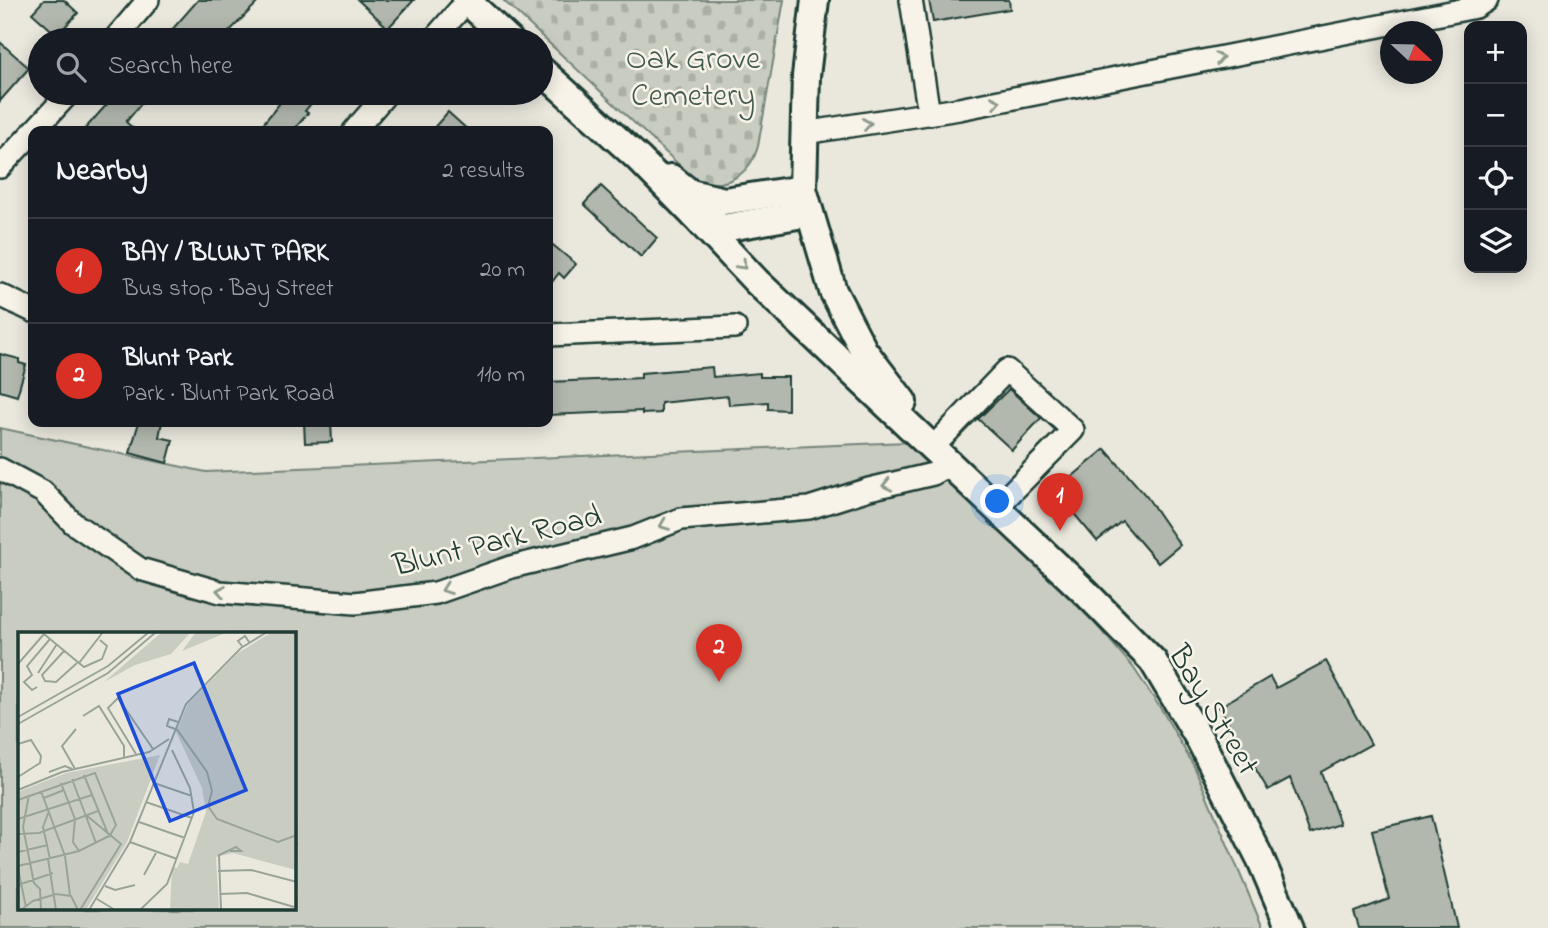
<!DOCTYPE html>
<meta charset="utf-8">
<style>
:root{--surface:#171b24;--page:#20242c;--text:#f1f3f6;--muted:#9ea1a6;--line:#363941;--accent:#d93025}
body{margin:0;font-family:"Indie Flower",sans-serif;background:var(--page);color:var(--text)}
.controls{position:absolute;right:21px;top:21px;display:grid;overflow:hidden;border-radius:14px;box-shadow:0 4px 18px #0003}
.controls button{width:63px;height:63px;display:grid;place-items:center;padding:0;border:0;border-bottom:2px solid var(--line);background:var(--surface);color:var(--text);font:35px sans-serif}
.compass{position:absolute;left:1380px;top:21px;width:63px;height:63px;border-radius:50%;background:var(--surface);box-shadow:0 4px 18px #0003;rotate:112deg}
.you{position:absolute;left:998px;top:502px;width:24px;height:24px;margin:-18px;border:5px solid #fff;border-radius:50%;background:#1a73e8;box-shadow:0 0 0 10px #1a73e833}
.badge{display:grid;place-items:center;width:46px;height:46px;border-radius:50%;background:var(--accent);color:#fff;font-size:23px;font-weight:700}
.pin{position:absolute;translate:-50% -58px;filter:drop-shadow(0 2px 4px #0008)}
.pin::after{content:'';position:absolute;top:37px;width:24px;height:21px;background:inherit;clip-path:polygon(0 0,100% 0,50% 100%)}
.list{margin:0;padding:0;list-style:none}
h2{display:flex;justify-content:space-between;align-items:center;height:91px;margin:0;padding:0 28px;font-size:30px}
h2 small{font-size:23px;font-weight:400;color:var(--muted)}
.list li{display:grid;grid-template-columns:46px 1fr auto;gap:21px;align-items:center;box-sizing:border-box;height:105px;padding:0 28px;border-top:2px solid var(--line)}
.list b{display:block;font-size:26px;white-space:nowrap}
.list p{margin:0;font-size:23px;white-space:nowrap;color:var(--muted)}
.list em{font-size:23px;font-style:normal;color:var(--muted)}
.icon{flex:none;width:38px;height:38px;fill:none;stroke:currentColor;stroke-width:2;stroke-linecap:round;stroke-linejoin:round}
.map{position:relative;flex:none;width:1548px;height:928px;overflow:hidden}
.search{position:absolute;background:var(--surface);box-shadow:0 4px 18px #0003;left:28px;top:28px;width:525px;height:77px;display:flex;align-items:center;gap:18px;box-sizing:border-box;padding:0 24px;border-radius:38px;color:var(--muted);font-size:26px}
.panel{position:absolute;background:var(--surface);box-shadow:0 4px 18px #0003;left:28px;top:126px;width:525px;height:301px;border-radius:14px}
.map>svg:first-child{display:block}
</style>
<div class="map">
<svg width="1548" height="928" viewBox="0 0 1548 928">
<defs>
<pattern id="cemetery-stones" width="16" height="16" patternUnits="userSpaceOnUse" patternTransform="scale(1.75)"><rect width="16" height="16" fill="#c8ccc1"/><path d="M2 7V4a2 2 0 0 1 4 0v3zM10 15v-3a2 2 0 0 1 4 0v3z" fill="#abb0a6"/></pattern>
</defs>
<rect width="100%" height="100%" fill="#eae8dd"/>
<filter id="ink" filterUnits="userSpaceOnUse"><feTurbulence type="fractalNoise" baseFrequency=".0143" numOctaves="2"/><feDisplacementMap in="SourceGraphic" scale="14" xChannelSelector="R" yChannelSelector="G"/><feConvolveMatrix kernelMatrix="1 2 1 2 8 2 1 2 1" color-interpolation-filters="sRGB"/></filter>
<g filter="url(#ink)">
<path fill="url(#cemetery-stones)" stroke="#74847a" stroke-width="2" d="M503,0H784L758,146C750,176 721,193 692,177Z"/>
<path fill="#c8ccc1" stroke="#74847a" stroke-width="2" fill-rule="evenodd" d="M0,428L206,472L907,442L1074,599L1133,667L1163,712L1195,768L1263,928H0ZM19,634H294V909H19Z"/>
<g fill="#b2b8ae" stroke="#1f3d34" stroke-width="2">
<polygon points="44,0 64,0 78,13 57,35 32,13"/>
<polygon points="198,0 260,0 221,40 163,40"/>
<polygon points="358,0 414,0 388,28"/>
<polygon points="929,0 1009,0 1010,9 933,22"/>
<polygon points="0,42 29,68 0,101"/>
<polygon points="117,93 150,93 126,122 136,131 83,131"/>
<polygon points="288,93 304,93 313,101 305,111 308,113 293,131 257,131"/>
<polygon points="448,112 469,131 431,131"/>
<polygon points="601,186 657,238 641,257 584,204"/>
<polygon points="548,241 576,264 564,278 559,273 548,287"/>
<polygon points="0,354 19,359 19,363 26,365 17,396 0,391"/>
<polygon points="712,367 713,377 760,373 760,377 788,377 788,410 768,409 768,402 729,405 728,396 661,403 661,413 642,414 642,411 548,415 548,382 641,378 641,373"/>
<polygon points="1009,389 1041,418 1012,450 978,419"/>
<polygon points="139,422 162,422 159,437 173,440 167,463 130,453"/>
<polygon points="304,422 331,422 332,442 305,443"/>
<polygon points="1105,449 1147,497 1180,545 1158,563 1122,521 1097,541 1055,491"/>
<polygon points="1326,661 1371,744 1321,772 1340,824 1310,834 1290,778 1268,790 1219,707 1270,677 1276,688"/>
<polygon points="1431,816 1457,928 1359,928 1354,912 1389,899 1372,830"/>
</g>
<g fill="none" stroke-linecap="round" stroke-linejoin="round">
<defs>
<g id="minor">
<polyline points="911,0 929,114"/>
<polyline points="114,40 148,0"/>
<polyline points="433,40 467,1"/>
<polyline points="34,131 69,93"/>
<polyline points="354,131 387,93"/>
<polyline points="804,133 959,109 1476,7 1487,0"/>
<polyline points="0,167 33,132"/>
<polyline points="0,295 33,311"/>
<polyline points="548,335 735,327"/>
<polyline points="936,444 1007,370 1073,430 996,508"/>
<polyline points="0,469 43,492 73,523 140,569 220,592 355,603 436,593 511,567 633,538 681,519 809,508 869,489 933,474 951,464"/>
</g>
<g id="major">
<polyline points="466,0 509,40"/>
<polyline points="815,0 806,76 803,189 833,291 864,351 903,402"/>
<polyline points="541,70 639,159 695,216 723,228 809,213"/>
<polyline points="671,178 690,193 724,201 803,189"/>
<polyline points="695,216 757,282 1087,594 1153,661 1200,740 1260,858 1290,928"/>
</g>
</defs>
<use href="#minor" stroke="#1f3d34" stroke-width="26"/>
<use href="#major" stroke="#1f3d34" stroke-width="32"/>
<use href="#minor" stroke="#f7f3e8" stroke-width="21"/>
<use href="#major" stroke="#f7f3e8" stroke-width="26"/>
</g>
<defs><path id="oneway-chevron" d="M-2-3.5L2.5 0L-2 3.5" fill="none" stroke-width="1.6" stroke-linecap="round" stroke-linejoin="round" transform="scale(1.75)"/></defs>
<g stroke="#8b988e">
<use href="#oneway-chevron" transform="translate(1219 58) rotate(-11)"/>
<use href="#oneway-chevron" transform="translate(996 102) rotate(-11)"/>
<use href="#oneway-chevron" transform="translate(867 124) rotate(-9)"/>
<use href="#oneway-chevron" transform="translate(742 265) rotate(46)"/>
<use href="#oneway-chevron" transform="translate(887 485) rotate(167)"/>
<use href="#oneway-chevron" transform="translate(664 525) rotate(158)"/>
<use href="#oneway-chevron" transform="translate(446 589) rotate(160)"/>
<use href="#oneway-chevron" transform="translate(221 591) rotate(-170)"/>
</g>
</g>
<g text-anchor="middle" stroke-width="5" stroke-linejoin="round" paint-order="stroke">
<g font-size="32" fill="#415a50" stroke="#f7f3e8">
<text x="693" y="68">Oak Grove<tspan x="693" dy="37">Cemetery</tspan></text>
</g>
<g font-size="32" fill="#1f3d34" stroke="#f7f3e8">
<text transform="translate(497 539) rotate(-14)" y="11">Blunt Park Road</text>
<text transform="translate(1215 709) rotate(59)" y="11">Bay Street</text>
</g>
</g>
<g transform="translate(18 632)">
<rect width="278" height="278" fill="#eae8dd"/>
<path d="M144,0H173L153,22L117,33L86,50ZM178,0H210L164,19Z" fill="#c8ccc1"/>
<path d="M142,123L109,210L68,278H0V160L48,141Z" fill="#c8ccc1"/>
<path d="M254,0H278V238L215,221L198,225L201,278H152L154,235L159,236L162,230L170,232L188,180L184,156L158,100L170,72L220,21Z" fill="#c8ccc1"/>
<path fill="none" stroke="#99a499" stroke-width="2" d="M26,2L61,31L85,0M224,14L220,9L227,4L231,10M46,19L24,43L27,49L38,50L59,31M61,31L66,35L84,27L89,14L82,8M0,32L26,2M20,41L39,12M19,55L14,58L6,50L14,43L9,34L32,7M65,84L81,74L106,114V125M0,85L90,34L131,0M0,92L90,41L138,0M158,96L189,140L194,159L190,174L199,187L260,210L279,203M157,97L149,94L151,87L160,90M0,112L13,108L23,124L22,131L0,145M118,122L90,76L100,66L135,117M57,137L44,114L58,97M31,140L47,134L54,137M66,143L90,202M54,147L78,211M43,151L57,187L55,210L61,219M136,151L174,164M0,158L44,140L131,120L151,107M23,159L47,224L52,263M11,163L5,195L16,251L22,257L23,278M26,166L46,158M0,168L77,141L98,193L91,205M128,170L174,186M31,179L25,195L32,227M0,187L74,163M121,190L167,206M0,202L21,201L80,179M112,210L159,227M0,220L30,213M30,227L38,278M0,234L61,219L91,204M0,237L8,275M200,239L233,238L279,250M126,243L139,219M0,253L35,241M87,254L97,258L117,253M202,262L229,261L276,275M79,267L97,278M3,278L15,269L38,262L53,264L60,278M62,278L103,212L68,183M71,278L112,210L168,72L223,16L249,0M122,278L149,252L176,180L172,156L154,118M203,278L201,223L218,215L223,219H212"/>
<path fill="#1d4ed8" fill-opacity="0.15" stroke="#1d4ed8" stroke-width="3.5" d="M176,31L228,158L152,189L100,62Z"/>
<rect width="278" height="278" fill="none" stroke="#1f3d34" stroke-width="3.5"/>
</g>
</svg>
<div class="controls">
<button>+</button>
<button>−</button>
<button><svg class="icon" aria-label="locate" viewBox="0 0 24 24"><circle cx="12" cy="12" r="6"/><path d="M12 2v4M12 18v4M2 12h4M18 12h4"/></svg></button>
<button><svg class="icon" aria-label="layers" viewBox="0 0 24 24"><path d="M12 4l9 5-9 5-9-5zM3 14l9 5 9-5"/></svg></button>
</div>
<svg class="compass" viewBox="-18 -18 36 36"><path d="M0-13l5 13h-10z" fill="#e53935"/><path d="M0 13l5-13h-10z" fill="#9ea1a6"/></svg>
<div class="you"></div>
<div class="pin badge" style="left:1060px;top:531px">1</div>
<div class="pin badge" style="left:719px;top:682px">2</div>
<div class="search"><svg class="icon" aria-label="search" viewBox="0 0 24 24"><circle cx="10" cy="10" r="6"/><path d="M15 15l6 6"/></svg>Search here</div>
<section class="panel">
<h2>Nearby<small>2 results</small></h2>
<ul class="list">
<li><span class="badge">1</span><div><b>BAY / BLUNT PARK</b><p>Bus stop · Bay Street</p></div><em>20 m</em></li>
<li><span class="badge">2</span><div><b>Blunt Park</b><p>Park · Blunt Park Road</p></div><em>110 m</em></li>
</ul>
</section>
</div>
